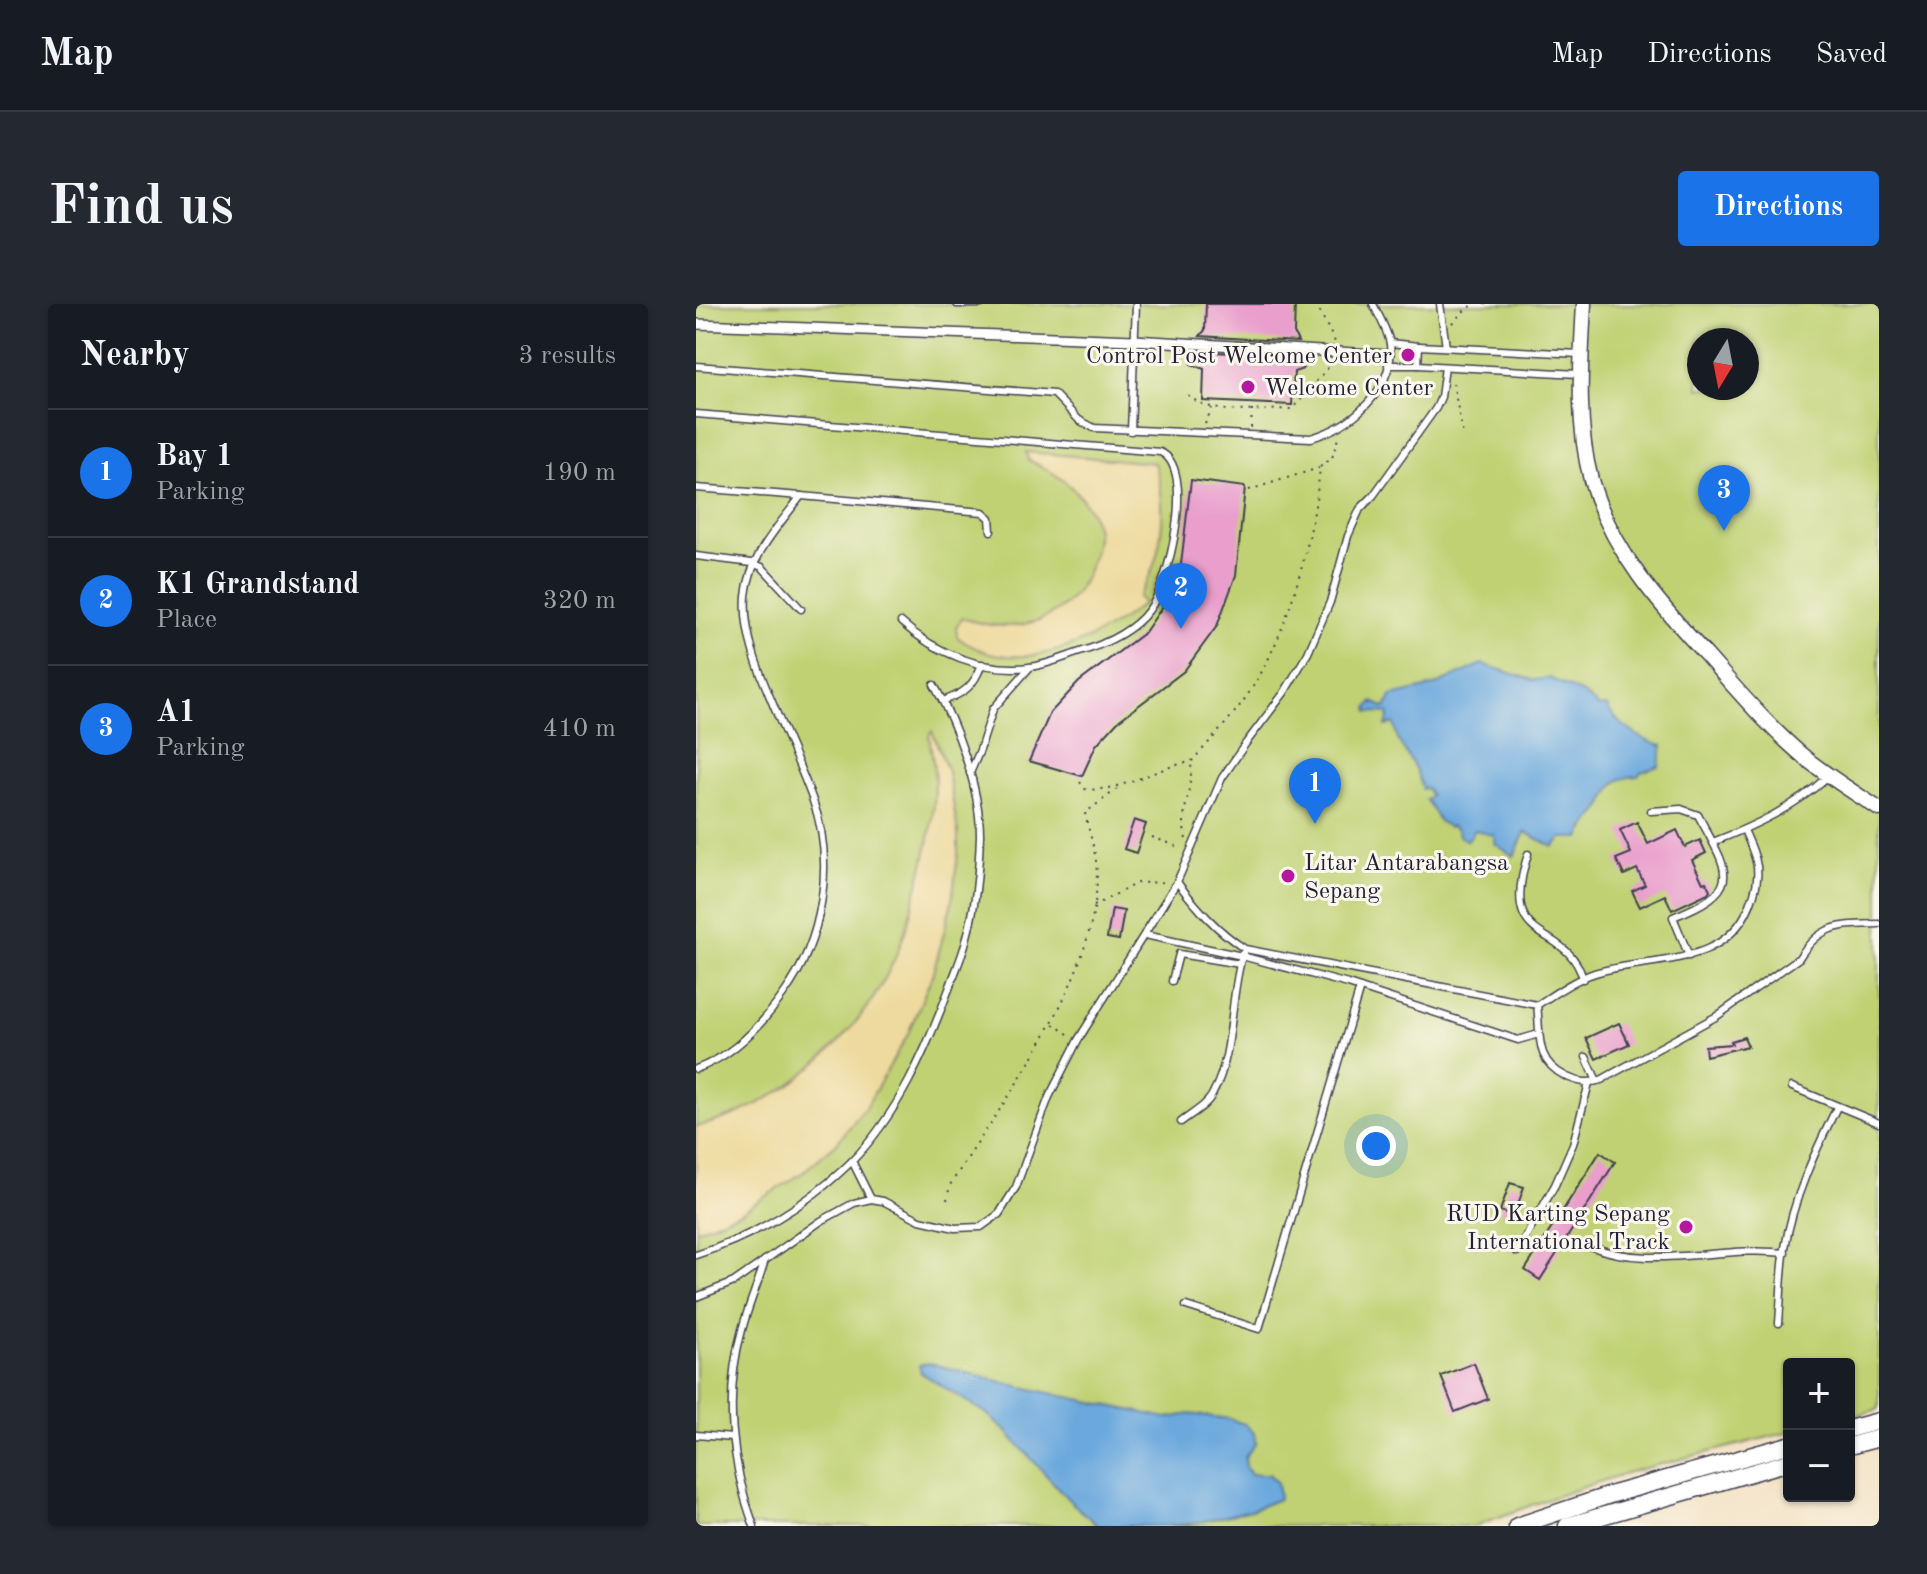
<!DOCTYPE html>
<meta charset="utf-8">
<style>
:root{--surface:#171b24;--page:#242831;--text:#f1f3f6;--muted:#9ea1a6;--line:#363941;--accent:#1a73e8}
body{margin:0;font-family:"Old Standard TT",serif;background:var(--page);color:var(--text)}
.controls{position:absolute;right:24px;bottom:24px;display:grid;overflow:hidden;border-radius:8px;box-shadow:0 2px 6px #0004}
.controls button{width:72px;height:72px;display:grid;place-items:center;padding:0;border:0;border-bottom:2px solid var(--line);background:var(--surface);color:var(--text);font:40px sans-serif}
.compass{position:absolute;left:991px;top:24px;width:72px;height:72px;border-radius:50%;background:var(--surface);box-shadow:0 2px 6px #0004;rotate:190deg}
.you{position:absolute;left:680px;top:842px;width:28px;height:28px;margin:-20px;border:6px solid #fff;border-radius:50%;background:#1a73e8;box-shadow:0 0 0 12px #1a73e833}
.badge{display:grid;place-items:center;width:52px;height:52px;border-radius:50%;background:var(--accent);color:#fff;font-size:26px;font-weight:700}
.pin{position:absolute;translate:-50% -66px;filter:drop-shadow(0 2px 4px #0008)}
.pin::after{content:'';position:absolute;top:42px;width:28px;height:24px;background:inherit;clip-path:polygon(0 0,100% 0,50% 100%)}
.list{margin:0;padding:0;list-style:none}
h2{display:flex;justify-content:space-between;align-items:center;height:104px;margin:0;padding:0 32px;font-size:34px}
h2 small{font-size:26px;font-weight:400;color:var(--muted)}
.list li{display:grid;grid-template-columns:52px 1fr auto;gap:24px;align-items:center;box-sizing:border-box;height:128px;padding:0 32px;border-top:2px solid var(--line)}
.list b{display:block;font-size:30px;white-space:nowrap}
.list p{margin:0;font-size:26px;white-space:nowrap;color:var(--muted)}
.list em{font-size:26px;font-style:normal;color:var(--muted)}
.map{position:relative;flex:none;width:1183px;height:1222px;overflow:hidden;border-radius:8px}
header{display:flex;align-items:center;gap:48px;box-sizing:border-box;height:112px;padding:0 40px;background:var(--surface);border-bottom:2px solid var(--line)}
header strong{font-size:38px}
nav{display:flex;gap:44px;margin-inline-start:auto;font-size:28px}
.intro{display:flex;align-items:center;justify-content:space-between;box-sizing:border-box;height:192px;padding:0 48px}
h1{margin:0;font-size:56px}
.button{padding:20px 36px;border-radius:8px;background:var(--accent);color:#fff;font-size:28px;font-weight:700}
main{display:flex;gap:48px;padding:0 48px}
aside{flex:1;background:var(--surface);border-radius:8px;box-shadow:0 2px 6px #0004}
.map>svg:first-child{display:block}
</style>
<header>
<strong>Map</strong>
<nav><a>Map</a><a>Directions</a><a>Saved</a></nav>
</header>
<div class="intro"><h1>Find us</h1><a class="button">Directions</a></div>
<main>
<aside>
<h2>Nearby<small>3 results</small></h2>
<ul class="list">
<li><span class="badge">1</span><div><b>Bay 1</b><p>Parking</p></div><em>190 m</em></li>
<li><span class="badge">2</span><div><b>K1 Grandstand</b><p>Place</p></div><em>320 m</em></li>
<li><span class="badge">3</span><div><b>A1</b><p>Parking</p></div><em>410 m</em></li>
</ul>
</aside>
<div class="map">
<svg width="1183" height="1222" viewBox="0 0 1183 1222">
<rect width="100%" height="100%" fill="#fbf7ec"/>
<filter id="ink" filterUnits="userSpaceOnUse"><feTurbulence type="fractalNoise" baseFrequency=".0125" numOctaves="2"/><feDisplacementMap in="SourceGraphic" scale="16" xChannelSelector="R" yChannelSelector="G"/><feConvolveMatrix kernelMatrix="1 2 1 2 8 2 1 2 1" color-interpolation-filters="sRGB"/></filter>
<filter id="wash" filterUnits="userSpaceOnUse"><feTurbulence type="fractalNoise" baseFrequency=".006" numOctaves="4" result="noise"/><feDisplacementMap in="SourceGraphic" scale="32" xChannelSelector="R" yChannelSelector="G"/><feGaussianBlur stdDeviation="1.8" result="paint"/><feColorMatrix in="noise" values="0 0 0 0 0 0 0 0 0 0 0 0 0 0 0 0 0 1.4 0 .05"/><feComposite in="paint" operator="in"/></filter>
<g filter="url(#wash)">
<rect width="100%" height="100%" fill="#f3e2c5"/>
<path fill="#c0d173" stroke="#717a57" stroke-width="2" fill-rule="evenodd" d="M0,0H1183V1105L1153,1113V1060H1093V1128L930,1169L855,1194L779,1222H0ZM1003,36H1051V84H1003Z"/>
<g fill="#eeda9e" stroke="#887e6c" stroke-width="2">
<path d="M330,148L459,159C472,202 468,255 442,293L448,299C399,339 319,376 261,333L260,323L266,314C322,333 376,318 395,258C399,248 403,233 400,222C391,190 361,169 332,156Z"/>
<path d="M236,427L252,468L262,528V550L256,597L245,640L236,672L211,732L170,803L140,840L106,869L45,908L0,926V823C90,802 171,727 204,642C212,621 217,598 223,577C231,545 239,513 239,480C239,464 235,447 233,431Z"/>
</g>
<g fill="#6ba8dd" stroke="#46658c" stroke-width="2">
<path d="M786,360L837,376L854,374L889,391L902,402H911C917,417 949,439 967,442L963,462L945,468L942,472C911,473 916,490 902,508C894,517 889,523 884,534H866L857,543L829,528L818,552L799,540L798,531C790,531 786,527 779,526L771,537L763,532L762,526L756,522L752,523L744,518L730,496L735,492L730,484L726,485L720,466L702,436L698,419L690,422L693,409L673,408L672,404L677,398L690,404L695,392L738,382Z"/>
<polygon points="233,1059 326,1083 471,1114 494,1110 534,1115 549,1120 558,1129 560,1139 549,1153 550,1164 555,1170 573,1170 581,1179 583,1195 555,1206 501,1219 471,1222 402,1222 373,1196 310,1127 291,1110 225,1069 223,1061"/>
</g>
<g id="blocks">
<g fill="#e99ecc">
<polygon points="510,0 599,0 598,29 602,38 504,32 509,26"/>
<polygon points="499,47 607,53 607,65 598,68 596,101 507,97 508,65 495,60"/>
<polygon points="495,176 549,183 540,271 521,322 488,367 421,418 400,441 386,472 333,457 354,409 383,378 449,328 471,296 485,260"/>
<polygon points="438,516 450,520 440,549 428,545"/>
<polygon points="941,518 952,540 981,526 989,543 1004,536 1010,549 996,556 1007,579 1010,578 1014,586 1012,589 976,606 969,591 944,603 936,587 949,581 941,565 928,571 920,555 935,549 924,526"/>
<polygon points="416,605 428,607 423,636 411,634"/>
<polygon points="923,719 933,740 900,755 890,734"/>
<polygon points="1048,733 1052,742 1010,752 1009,742 1036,740 1035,737"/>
<polygon points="904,848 919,858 844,976 829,966"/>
<polygon points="814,879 828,883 818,912 804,907"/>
<polygon points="778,1059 792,1095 759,1108 745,1072"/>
</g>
</g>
</g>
<g filter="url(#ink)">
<use href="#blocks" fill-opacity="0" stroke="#413f50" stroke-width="2"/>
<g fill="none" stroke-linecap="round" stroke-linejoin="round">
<defs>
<g id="service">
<polyline points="261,0 285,0"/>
<polyline points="744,0 750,43"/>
<polyline points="694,39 723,42"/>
<polyline points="692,61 722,61"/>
<path d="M0,62L358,90L383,116L398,124L615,134C654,123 699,86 694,40C692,27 683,12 677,0"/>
<polyline points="882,70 722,61 723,42 884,50"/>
<path d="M0,110L464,148C501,162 473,281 453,306C436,329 407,341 381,349C366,354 350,361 334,363C288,369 239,349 205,318"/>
<polyline points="435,127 440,0"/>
<polyline points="0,184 105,192"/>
<polyline points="0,252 56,259 66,263 105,305"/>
<path d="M247,397C269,389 278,382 286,360"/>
<polyline points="274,469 284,446 297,405 334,363"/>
<path d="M955,507L985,505L1002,511C1034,570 1048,585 977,613L993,652"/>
<path d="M1017,538C1058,522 1098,504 1131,473"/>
<path d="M832,550C801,648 870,615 887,675"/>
<path d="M481,578C501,604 521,627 549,645L841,701C845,731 838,756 869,772C882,778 891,780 905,776L1021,712L1103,654C1125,619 1145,621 1183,620"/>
<polyline points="449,631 546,652 652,680 822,736 843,730"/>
<polyline points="476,677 483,650 544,660"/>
<path d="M841,701C860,689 883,672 906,667C959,653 1029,663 1054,601C1067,569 1062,557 1048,526"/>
<polyline points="890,753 901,777"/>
<path d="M0,765C37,752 65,722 87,691C127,637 140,558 116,494C104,461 89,430 76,398C62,365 47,328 50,292C54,251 81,224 105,192L287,208L294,214L295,227"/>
<polyline points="1096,783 1183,819"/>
<path d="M485,818C495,810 512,801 517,789C539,749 533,693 547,649"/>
<polyline points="156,857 175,895"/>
<path d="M894,942C956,967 1025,941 1089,949"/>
<polyline points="821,948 859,881 877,840 893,779"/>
<path d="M0,951C59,932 111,901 155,858C202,811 230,746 253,685C259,668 267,651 271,633C280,601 283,564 284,531C284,484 261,421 238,381"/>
<polyline points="0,993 38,978 125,917 158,899 175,895 187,897 224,916 259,924 285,923 303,910 320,883 353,793 382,736 481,578 526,474 550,439 588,389 612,349 634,298 652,232 664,205 677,192 740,104 745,93 749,63"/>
<polyline points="490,1002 563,1025 664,684"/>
<path d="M1083,1019C1085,994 1085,969 1089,944C1097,894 1119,848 1141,803"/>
<polyline points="0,1131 37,1134"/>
<path d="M58,1222C35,1161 28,1089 46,1026C52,1002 62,980 69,956"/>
</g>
<polyline id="pedestrian" points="0,20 438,36 693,51"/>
<path id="tertiary" d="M888,0C885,58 880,119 895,176C915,246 963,300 1011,352C1043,388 1075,426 1113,457C1135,474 1159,489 1183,505"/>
<g id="secondary">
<polyline points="1153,1125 1183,1117"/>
<polyline points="1153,1142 1183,1134"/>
<polyline points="821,1222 917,1190 1093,1141"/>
<polyline points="871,1222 1093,1158"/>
</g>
</defs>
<use href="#service" stroke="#413f50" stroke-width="9"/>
<use href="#pedestrian" stroke="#413f50" stroke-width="12"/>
<use href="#tertiary" stroke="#413f50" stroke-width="17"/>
<use href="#secondary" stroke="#413f50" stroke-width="19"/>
<g stroke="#413f50" stroke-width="2" stroke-dasharray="2 6" stroke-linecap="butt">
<polyline points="620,0 639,38"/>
<polyline points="788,0 790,0"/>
<polyline points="756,19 769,6 779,0"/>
<polyline points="757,79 767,131"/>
<path d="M492,91C517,114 565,105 596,105L638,57"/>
<polyline points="509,120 516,104"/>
<polyline points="555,124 556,106"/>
<polyline points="553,186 623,164"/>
<path d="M384,478L389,485C426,489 459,463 495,458C517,434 545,404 561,376C595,319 618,230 624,163L636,154L642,134"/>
<polyline points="456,533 486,544"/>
<path d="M490,535C483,509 497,485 495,459"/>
<polyline points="398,602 441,579 470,578"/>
<polyline points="357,720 375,732"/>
<path d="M251,896L254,881C309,795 411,662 400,557C398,541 392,525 389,509L425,482"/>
</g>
<use href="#service" stroke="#fff" stroke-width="6"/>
<use href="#pedestrian" stroke="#fff" stroke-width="9"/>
<use href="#tertiary" stroke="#fff" stroke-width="14"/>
<use href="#secondary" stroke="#fff" stroke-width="16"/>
</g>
</g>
<g fill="#b5179e" stroke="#fbf7ec" stroke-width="3">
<circle cx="712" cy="51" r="8"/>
<circle cx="552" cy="83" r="8"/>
<circle cx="592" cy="572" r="8"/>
<circle cx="990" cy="923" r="8"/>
</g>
<g text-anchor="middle" stroke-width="6" stroke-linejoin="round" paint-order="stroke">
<g font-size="24" fill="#22223b" stroke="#fbf7ec" text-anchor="end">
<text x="696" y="59">Control Post Welcome Center</text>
<text x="568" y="91" text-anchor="start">Welcome Center</text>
<text x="608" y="566" text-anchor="start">Litar Antarabangsa<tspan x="608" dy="28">Sepang</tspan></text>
<text x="974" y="917">RUD Karting Sepang<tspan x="974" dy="28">International Track</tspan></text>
</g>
</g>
</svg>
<div class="controls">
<button>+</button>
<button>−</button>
</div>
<svg class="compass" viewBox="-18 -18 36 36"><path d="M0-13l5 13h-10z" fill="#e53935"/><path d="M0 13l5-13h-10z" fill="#9ea1a6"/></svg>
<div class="you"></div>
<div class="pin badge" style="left:619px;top:520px">1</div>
<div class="pin badge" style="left:485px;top:325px">2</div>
<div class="pin badge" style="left:1028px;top:227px">3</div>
</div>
</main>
